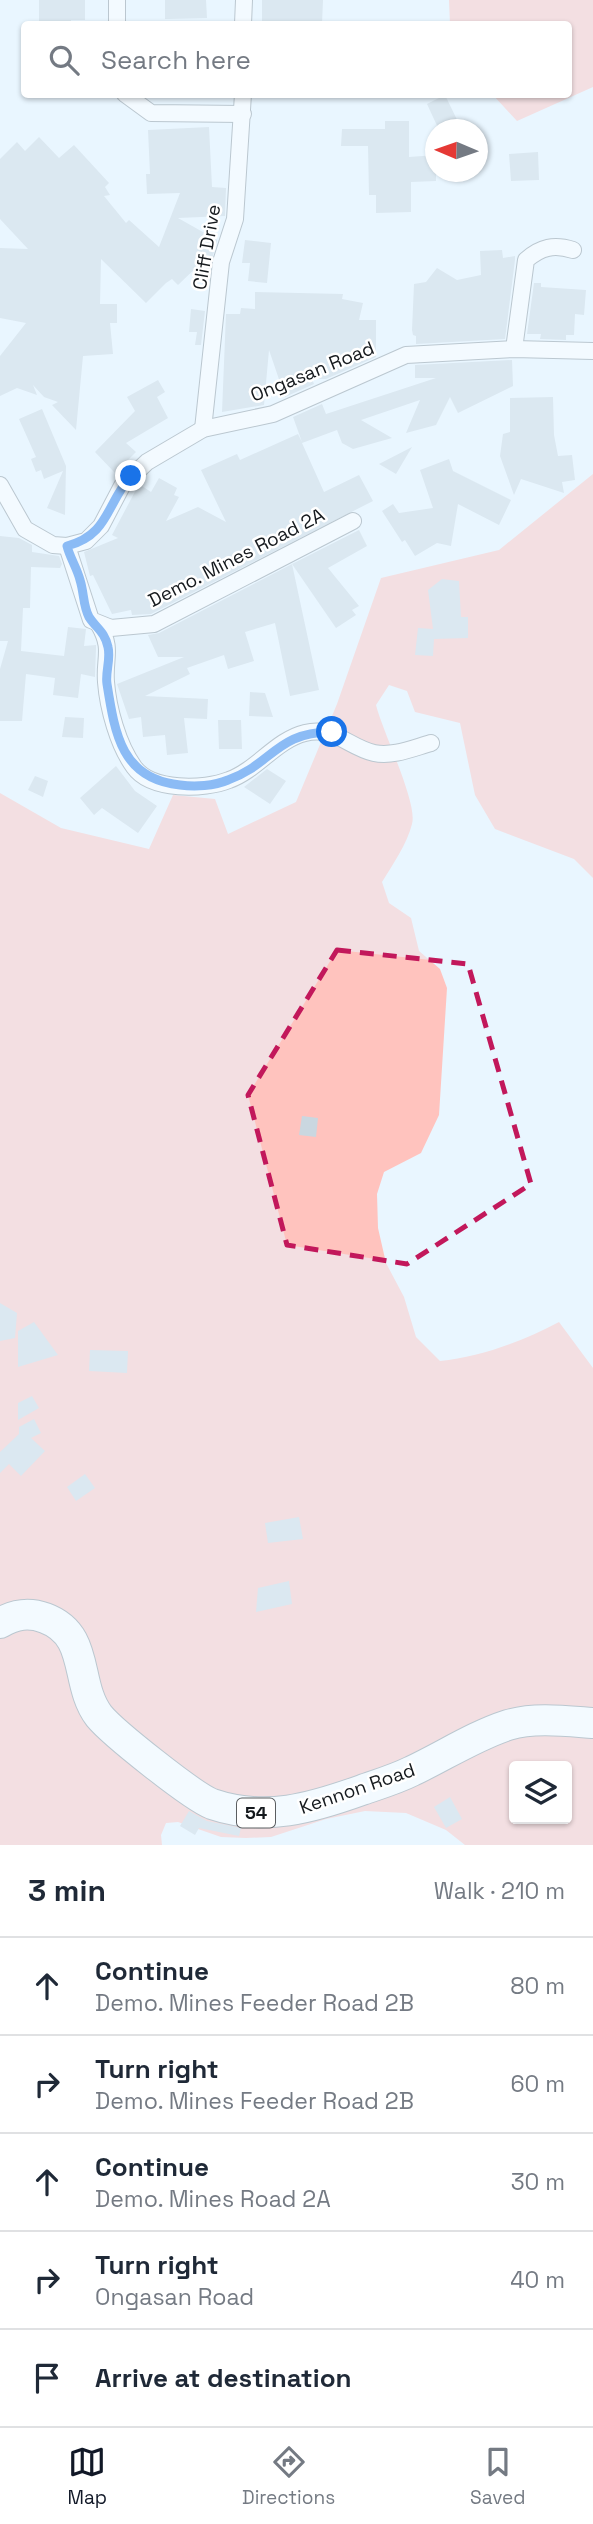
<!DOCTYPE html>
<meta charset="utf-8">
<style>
:root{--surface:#fff;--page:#f6f6f7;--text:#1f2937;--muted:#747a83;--line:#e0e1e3;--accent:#111827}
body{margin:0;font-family:"Space Grotesk",sans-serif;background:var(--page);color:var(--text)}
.controls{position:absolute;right:21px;bottom:21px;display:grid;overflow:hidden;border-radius:7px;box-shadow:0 2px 5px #0004}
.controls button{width:63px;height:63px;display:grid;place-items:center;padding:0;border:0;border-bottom:2px solid var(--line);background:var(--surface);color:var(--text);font:35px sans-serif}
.compass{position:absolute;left:425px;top:119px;width:63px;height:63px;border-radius:50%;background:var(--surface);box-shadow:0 2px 5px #0004;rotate:272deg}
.stop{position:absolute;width:21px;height:21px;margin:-16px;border:5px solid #1a73e8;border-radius:50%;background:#fff}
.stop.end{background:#1a73e8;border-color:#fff;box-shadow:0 2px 7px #0008}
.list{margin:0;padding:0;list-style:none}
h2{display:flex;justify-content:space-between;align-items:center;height:91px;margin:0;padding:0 28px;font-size:30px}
h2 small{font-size:23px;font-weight:400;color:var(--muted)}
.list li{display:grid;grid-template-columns:46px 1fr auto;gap:21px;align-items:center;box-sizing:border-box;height:98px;padding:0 28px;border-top:2px solid var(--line)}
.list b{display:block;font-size:26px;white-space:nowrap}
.list p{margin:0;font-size:23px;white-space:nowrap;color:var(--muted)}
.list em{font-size:23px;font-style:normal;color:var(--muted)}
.icon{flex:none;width:38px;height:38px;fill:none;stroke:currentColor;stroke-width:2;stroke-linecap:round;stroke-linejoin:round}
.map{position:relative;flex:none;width:593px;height:1845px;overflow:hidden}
.search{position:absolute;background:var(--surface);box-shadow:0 2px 5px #0004;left:21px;right:21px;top:21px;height:77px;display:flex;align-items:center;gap:18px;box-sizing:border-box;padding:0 24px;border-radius:7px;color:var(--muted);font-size:26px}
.sheet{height:581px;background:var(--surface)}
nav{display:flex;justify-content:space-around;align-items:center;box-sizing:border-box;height:98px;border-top:2px solid var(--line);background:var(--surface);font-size:19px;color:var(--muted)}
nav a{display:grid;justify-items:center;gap:4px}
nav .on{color:var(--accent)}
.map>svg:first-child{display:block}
</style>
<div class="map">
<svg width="593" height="1845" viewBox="0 0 593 1845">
<rect width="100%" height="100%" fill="#e9f6ff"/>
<g fill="#ffc3be" fill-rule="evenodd">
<polygon points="449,0 593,0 593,87 517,121 493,95 568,94 568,24 450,24"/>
<path d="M593,474V878L574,859L495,829L475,795L460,723L415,712L407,691L389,685L376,705C383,733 418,803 412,824C407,844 393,864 382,882L389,903L411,918L419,951L440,969L447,988L439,1115L421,1153L384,1172L377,1194L378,1228L386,1263L404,1297L416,1337L440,1361C481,1357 523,1341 559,1322L593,1368V1845H465L446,1830L406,1813L365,1811L326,1819L271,1837L246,1838L221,1837L178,1822L166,1823L161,1835L162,1845H0V793L61,828L149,849L173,795L215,799L228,834L296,802L337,704L381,578L499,550ZM514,1766H567V1819H514Z"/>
</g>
<g fill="#cad7e0">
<polygon points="39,0 85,0 85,20 71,20 71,24 48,24 48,21 39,21"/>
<polygon points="165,0 206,0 207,18 165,19"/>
<polygon points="262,0 323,0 322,24 268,24 268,21 262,21"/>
<polygon points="445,95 462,130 439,130 427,104"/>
<polygon points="385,121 409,121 409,157 436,155 436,181 411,182 411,212 376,213 376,195 369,195 368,146 341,146 342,129 385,129"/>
<polygon points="209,127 212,187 226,188 225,216 178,218 217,240 209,271 202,285 204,260 178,285 172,279 166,283 146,303 101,259 100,304 117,304 117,323 110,323 113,354 83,356 76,430 52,405 58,402 44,397 33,385 37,395 17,388 0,396 0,356 26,323 0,318 0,248 28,249 0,219 0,159 17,142 25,151 39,137 59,158 74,145 109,183 105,187 110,195 104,196 126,223 129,220 159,247 180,193 147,194 146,174 150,174 148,130"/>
<polygon points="538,152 539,180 511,181 509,154"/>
<polygon points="245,240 271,243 267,283 248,281 250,263 242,263"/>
<polygon points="502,250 503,258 515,256 515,260 505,339 416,344 416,336 413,335 412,330 414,284 426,282 437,268 457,280 481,275 480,251"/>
<polygon points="534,283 541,283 541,287 586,290 584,315 575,314 574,335 566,335 566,340 540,339 541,334 527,334"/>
<polygon points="255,292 343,294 342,299 363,303 359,320 376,320 376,357 326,379 312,379 314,384 285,397 269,350 264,405 222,412 226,314 240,314 241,308 255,309"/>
<polygon points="191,309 205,311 201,345 195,345 197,332 189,332"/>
<polygon points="512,360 513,386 458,413 450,397 436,425 406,433 420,400 361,420 392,438 353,449 342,443 337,430 302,443 324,492 359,475 373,501 151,614 132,615 131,610 112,614 93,575 90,576 84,552 118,538 112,535 139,484 151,492 159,478 177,488 174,495 179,497 166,521 198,507 226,522 201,470 237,454 240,460 298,434 302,442 293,417 322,404 326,414 436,378 415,378 415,365"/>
<polygon points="158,380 165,392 157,397 168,418 126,443 136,452 115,473 95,452 135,411 127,397"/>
<polygon points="553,397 554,435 558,456 572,455 575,480 562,482 564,493 521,479 514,495 500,456 503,434 510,432 510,398"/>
<polygon points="42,409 66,466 65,515 47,508 63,471 44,479 41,470 36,472 31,459 36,457 19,419"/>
<polygon points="412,447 396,474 379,464"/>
<polygon points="449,459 453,471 511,500 499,525 458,504 451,546 437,543 415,556 405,540 402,542 382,511 393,504 399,513 433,508 420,470"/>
<polygon points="359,530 367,546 328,568 359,606 352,610 356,615 336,628 292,564"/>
<polygon points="0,536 19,538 32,545 32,552 59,556 62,564 60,568 31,567 30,608 23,608 21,651 64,656 68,627 86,629 84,646 96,645 96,648 95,677 81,674 78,698 53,695 55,678 26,674 22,721 0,721 0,669 8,641 0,641"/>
<polygon points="292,564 319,690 290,696 275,623 245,632 254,661 228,669 224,655 187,668 190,674 145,696 208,699 207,719 184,718 188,753 167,755 165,735 143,737 141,717 129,719 117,684 184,657 158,657 148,635 159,633"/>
<polygon points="442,579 459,581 461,617 468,617 468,638 434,639 433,656 415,655 418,628 433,629 428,590"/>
<polygon points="250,692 265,693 273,717 249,716"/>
<polygon points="65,717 84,718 83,738 62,737"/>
<polygon points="218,720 241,720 242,749 219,749"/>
<polygon points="116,766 135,791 157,806 138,833 102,808 94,815 80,798"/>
<polygon points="267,769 286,781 270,804 244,787"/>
<polygon points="35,776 48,781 43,797 28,790"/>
<polygon points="302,1116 318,1118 316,1137 299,1135"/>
<polygon points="0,1303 17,1313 15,1338 0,1341"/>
<polygon points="34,1322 58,1355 18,1367 18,1331"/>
<polygon points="90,1350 128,1351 127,1373 89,1371"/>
<polygon points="32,1396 39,1408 18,1420 18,1403"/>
<polygon points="34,1419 41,1433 31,1438 45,1451 21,1476 9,1464 0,1473 0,1452 19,1434 19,1427"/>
<polygon points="85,1474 95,1488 76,1501 67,1487"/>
<polygon points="299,1517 303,1539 268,1543 265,1523"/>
<polygon points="289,1581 292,1604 256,1612 258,1588"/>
<polygon points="450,1797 462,1819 446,1828 434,1807"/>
<polygon points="189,1811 207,1821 241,1828 239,1836 199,1828 195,1835 180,1826"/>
</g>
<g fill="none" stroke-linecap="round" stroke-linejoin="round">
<defs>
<g id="street">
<polyline points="117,24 117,0"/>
<polyline points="243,24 244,0"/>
<polyline points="125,94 151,113 243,114"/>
<path d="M514,349L526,260C541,247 554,244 573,250"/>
<polyline points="203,429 221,262 235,219 243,94"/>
<polyline points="0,485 25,529 53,545 67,546 86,541 101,526 122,486 147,462 203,429 273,414 406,355 514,349 593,351"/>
<polyline points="67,546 91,620 111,628 154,624 353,521"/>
<path d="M99,625C113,649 104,658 106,682C108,708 118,745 134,767C151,791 204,790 229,780C257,770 276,740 305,733C335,726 348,747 374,753C393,757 413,748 431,743"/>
</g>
<path id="highway" d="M0,1623C15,1614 29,1612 45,1618C91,1635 74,1683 99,1716C113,1733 192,1796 212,1804C265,1822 312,1808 362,1790C379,1784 396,1779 412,1771C444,1756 474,1736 508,1725C534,1717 566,1721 593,1723"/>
</defs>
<use href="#street" stroke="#838f97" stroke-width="18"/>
<use href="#highway" stroke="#838f97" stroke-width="32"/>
<use href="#street" stroke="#fff" stroke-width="16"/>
<use href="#highway" stroke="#fff" stroke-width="30"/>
</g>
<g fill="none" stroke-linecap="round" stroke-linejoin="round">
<path stroke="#1a73e8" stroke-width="9" d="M131,476C106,504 109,535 67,546C70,558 77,568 80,580C84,592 83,606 89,617C96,628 105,632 108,647C111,660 105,672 107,684C115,735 122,779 180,785C195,787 214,786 228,780C271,765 278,731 332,732"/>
</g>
<path d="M0 0H593V1845H0ZM337,950L468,964L531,1184L407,1264L287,1245L248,1095Z" fill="#e9f6ff" fill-opacity=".55" fill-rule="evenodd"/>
<path fill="none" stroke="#c2185b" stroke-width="5" stroke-dasharray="14 9" stroke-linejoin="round" d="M337,950L468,964L531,1184L407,1264L287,1245L248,1095Z"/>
<g text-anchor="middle" stroke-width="5" stroke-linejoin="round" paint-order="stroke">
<rect fill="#fff" stroke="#5b5e61" stroke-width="2" x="237" y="1798.5" width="38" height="29" rx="5"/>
<g font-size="18" font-weight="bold" fill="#15191d">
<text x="256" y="1819">54</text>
</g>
<g font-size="19" fill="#15191d" stroke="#fff">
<text transform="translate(206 247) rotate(-80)" y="7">Cliff Drive</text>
<text transform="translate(312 371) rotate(-22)" y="7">Ongasan Road</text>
<text transform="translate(236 557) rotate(-27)" y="7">Demo. Mines Road 2A</text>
<text transform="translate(357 1788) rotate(-19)" y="7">Kennon Road</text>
</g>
</g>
</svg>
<div class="controls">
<button><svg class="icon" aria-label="layers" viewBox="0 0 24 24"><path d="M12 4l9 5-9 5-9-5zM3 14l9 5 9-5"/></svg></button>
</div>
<svg class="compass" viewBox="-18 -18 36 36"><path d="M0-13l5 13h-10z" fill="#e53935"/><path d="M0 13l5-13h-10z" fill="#747a83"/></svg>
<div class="stop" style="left:332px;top:732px"></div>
<div class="stop end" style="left:131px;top:476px"></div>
<div class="search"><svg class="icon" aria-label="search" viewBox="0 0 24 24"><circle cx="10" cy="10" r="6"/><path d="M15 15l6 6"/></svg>Search here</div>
</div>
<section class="sheet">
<h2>3 min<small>Walk · 210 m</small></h2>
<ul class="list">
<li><svg class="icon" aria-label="ahead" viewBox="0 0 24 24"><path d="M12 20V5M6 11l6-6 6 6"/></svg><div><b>Continue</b><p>Demo. Mines Feeder Road 2B</p></div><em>80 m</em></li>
<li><svg class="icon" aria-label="right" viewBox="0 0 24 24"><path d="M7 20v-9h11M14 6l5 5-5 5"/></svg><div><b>Turn right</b><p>Demo. Mines Feeder Road 2B</p></div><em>60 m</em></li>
<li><svg class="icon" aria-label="ahead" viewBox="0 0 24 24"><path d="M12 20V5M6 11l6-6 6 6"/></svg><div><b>Continue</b><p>Demo. Mines Road 2A</p></div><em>30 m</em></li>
<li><svg class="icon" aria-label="right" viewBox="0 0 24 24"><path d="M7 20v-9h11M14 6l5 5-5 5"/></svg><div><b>Turn right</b><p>Ongasan Road</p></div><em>40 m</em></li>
<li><svg class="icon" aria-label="arrive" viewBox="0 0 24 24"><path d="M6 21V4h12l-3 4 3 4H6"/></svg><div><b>Arrive at destination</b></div></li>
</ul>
</section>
<nav>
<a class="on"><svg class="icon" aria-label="map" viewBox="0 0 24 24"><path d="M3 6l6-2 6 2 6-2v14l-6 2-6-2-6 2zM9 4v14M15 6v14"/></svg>Map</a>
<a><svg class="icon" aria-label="directions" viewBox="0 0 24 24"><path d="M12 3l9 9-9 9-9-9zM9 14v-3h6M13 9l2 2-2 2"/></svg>Directions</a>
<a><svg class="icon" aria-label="saved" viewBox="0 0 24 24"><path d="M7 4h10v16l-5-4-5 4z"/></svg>Saved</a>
</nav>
